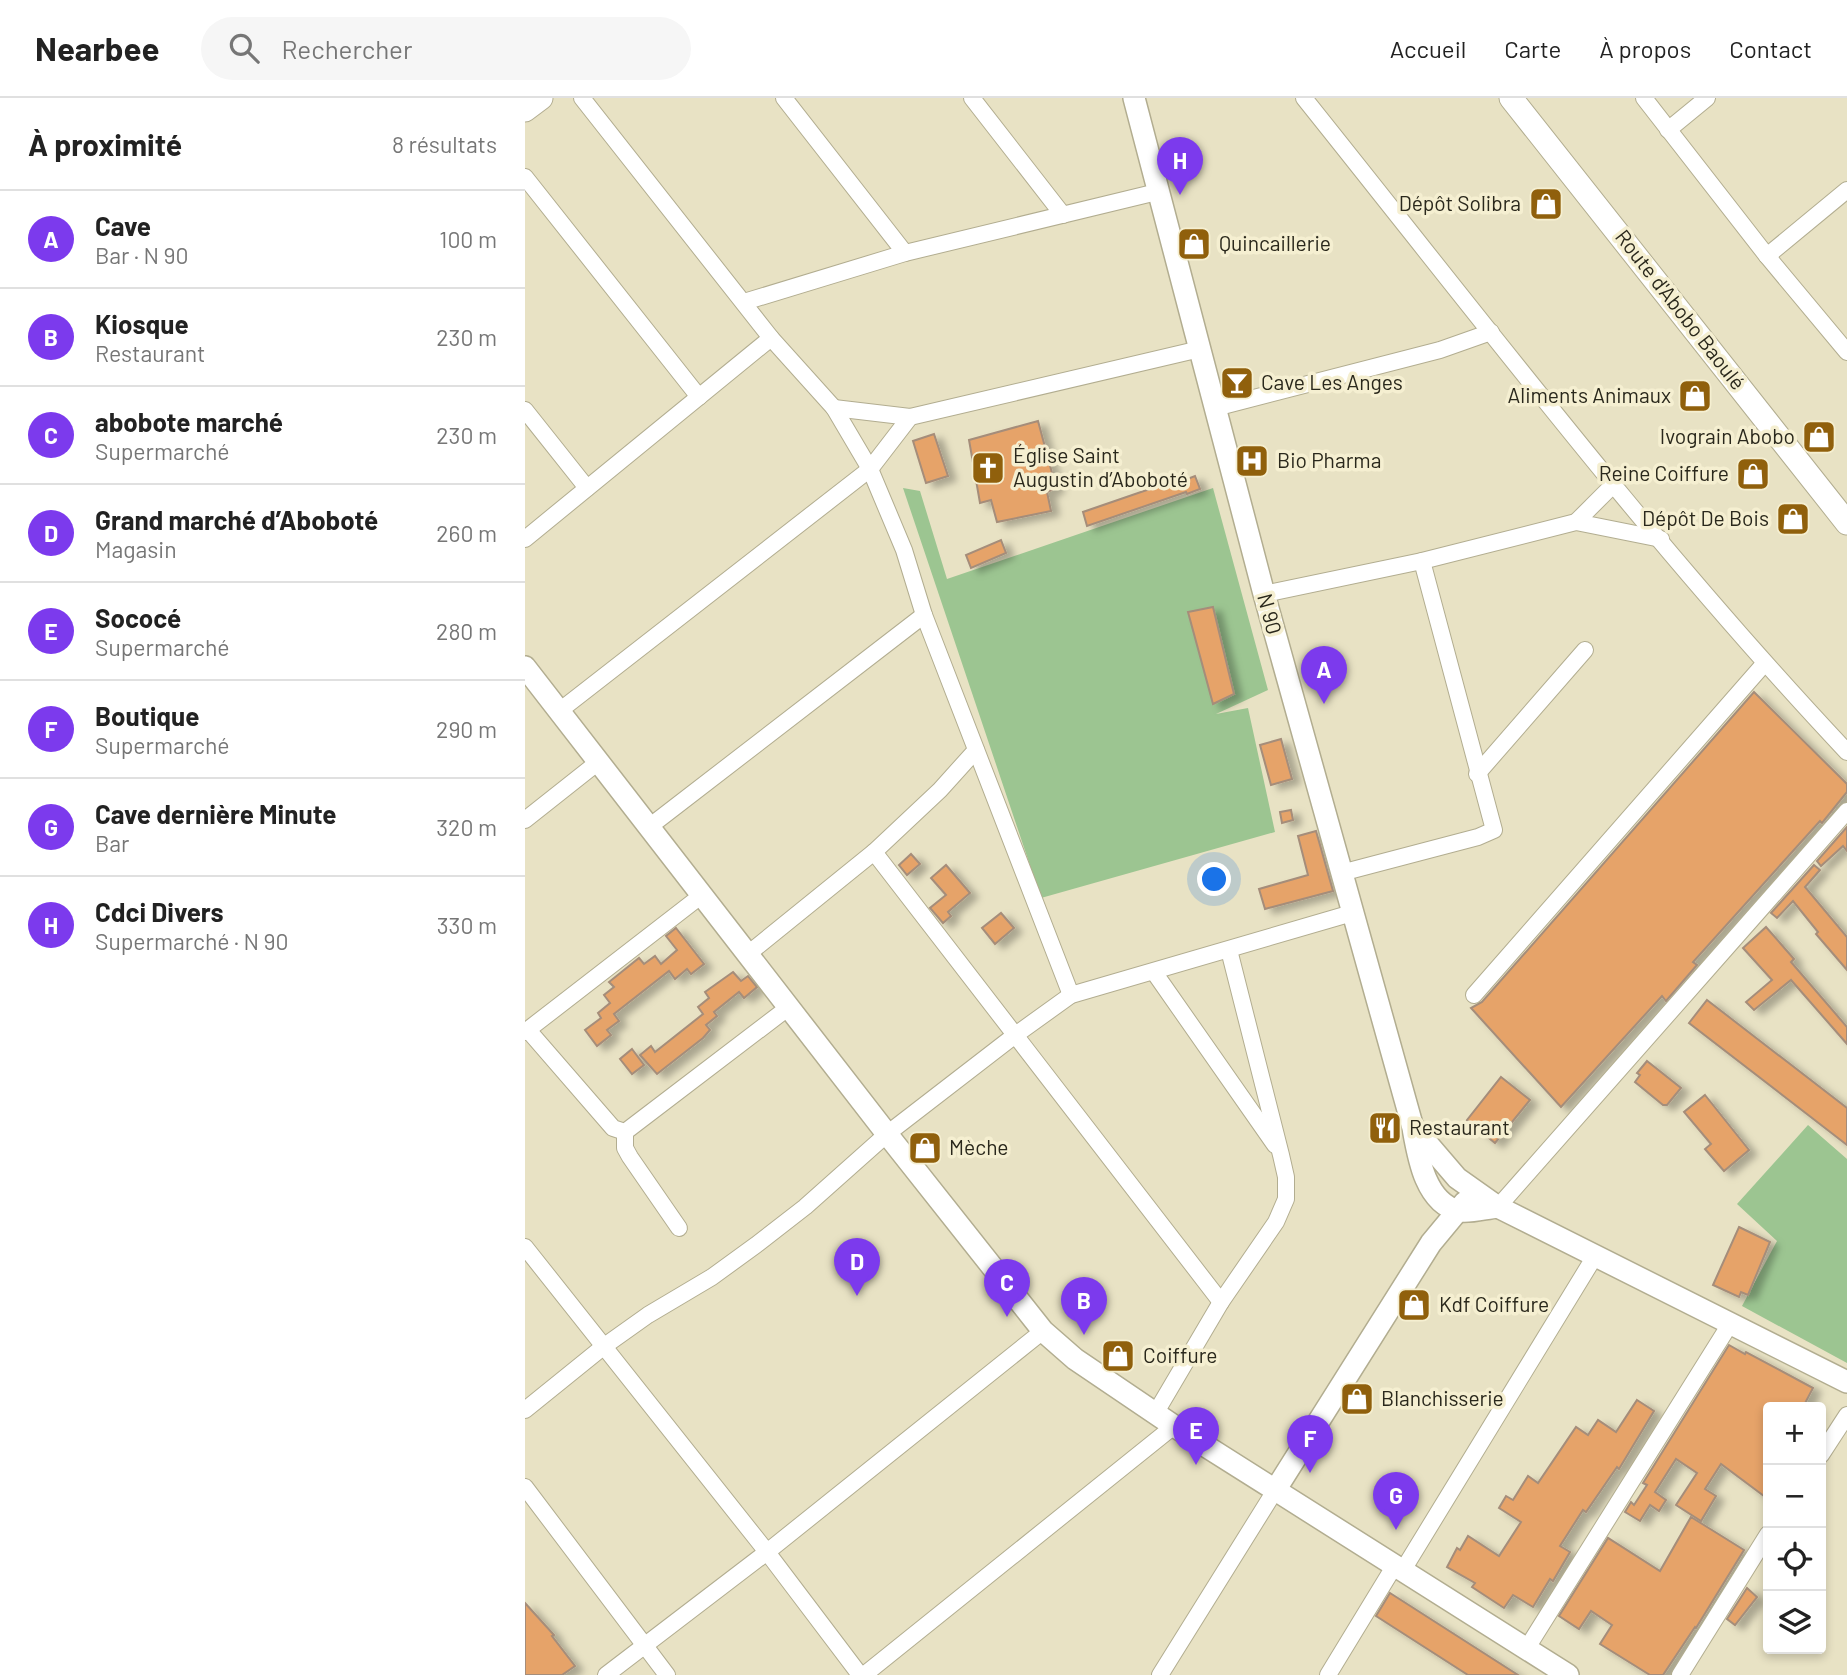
<!DOCTYPE html>
<html lang="fr">
<meta charset="utf-8">
<style>
:root{--surface:#fff;--page:#f6f6f6;--text:#222;--muted:#767676;--line:#e0e0e0;--accent:#7c3aed}
body{margin:0;font-family:Barlow,sans-serif;background:var(--page);color:var(--text)}
.controls{position:absolute;right:21px;bottom:21px;display:grid;overflow:hidden;border-radius:7px;box-shadow:0 4px 10px #0003}
.controls button{width:63px;height:63px;display:grid;place-items:center;padding:0;border:0;border-bottom:2px solid var(--line);background:var(--surface);color:var(--text);font:35px sans-serif}
.you{position:absolute;left:690px;top:782px;width:24px;height:24px;margin:-18px;border:5px solid #fff;border-radius:50%;background:#1a73e8;box-shadow:0 0 0 10px #1a73e833}
.badge{display:grid;place-items:center;width:46px;height:46px;border-radius:50%;background:var(--accent);color:#fff;font-size:23px;font-weight:700}
.pin{position:absolute;translate:-50% -58px;filter:drop-shadow(0 2px 4px #0008)}
.pin::after{content:'';position:absolute;top:37px;width:24px;height:21px;background:inherit;clip-path:polygon(0 0,100% 0,50% 100%)}
.list{margin:0;padding:0;list-style:none}
h2{display:flex;justify-content:space-between;align-items:center;height:91px;margin:0;padding:0 28px;font-size:30px}
h2 small{font-size:23px;font-weight:400;color:var(--muted)}
.list li{display:grid;grid-template-columns:46px 1fr auto;gap:21px;align-items:center;box-sizing:border-box;height:98px;padding:0 28px;border-top:2px solid var(--line)}
.list b{display:block;font-size:26px;white-space:nowrap}
.list p{margin:0;font-size:23px;white-space:nowrap;color:var(--muted)}
.list em{font-size:23px;font-style:normal;color:var(--muted)}
.icon{flex:none;width:38px;height:38px;fill:none;stroke:currentColor;stroke-width:2;stroke-linecap:round;stroke-linejoin:round}
.map{position:relative;flex:none;width:1322px;height:1577px;overflow:hidden}
header{display:flex;align-items:center;gap:42px;box-sizing:border-box;height:98px;padding:0 35px;background:var(--surface);border-bottom:2px solid var(--line)}
header strong{font-size:33px}
nav{display:flex;gap:38px;margin-inline-start:auto;font-size:24px}
.search{width:490px;height:63px;background:var(--page);display:flex;align-items:center;gap:18px;box-sizing:border-box;padding:0 24px;border-radius:38px;color:var(--muted);font-size:26px}
main{display:flex}
aside{flex:1;background:var(--surface)}
.map>svg:first-child{display:block}
</style>
<header>
<strong>Nearbee</strong>
<div class="search"><svg class="icon" aria-label="search" viewBox="0 0 24 24"><circle cx="10" cy="10" r="6"/><path d="M15 15l6 6"/></svg>Rechercher</div>
<nav><a>Accueil</a><a>Carte</a><a>À propos</a><a>Contact</a></nav>
</header>
<main>
<aside>
<h2>À proximité<small>8 résultats</small></h2>
<ul class="list">
<li><span class="badge">A</span><div><b>Cave</b><p>Bar · N 90</p></div><em>100 m</em></li>
<li><span class="badge">B</span><div><b>Kiosque</b><p>Restaurant</p></div><em>230 m</em></li>
<li><span class="badge">C</span><div><b>abobote marché</b><p>Supermarché</p></div><em>230 m</em></li>
<li><span class="badge">D</span><div><b>Grand marché d’Aboboté</b><p>Magasin</p></div><em>260 m</em></li>
<li><span class="badge">E</span><div><b>Sococé</b><p>Supermarché</p></div><em>280 m</em></li>
<li><span class="badge">F</span><div><b>Boutique</b><p>Supermarché</p></div><em>290 m</em></li>
<li><span class="badge">G</span><div><b>Cave dernière Minute</b><p>Bar</p></div><em>320 m</em></li>
<li><span class="badge">H</span><div><b>Cdci Divers</b><p>Supermarché · N 90</p></div><em>330 m</em></li>
</ul>
</aside>
<div class="map">
<svg width="1322" height="1577" viewBox="0 0 1322 1577">
<defs>
<filter id="shadow"><feDropShadow dx="8" dy="4.5" stdDeviation="3.5" flood-color="#0004"/></filter>
</defs>
<rect width="100%" height="100%" fill="#e8e2c4"/>
<g fill="#9cc591">
<polygon points="378,390 395,393 422,481 688,390 743,592 691,616 723,610 750,734 516,800"/>
<polygon points="1283,1027 1322,1061 1322,1265 1217,1208 1252,1143 1212,1106"/>
</g>
<g fill="#e6a369" stroke="#a58d7a" stroke-width="2" filter="url(#shadow)">
<polygon points="513,323 531,390 522,394 526,413 472,424 466,402 455,405 444,342"/>
<polygon points="409,336 423,378 401,385 388,343"/>
<polygon points="670,378 675,391 662,396 661,394 562,428 558,414 645,384 652,383 652,385"/>
<polygon points="476,442 481,455 446,470 441,457"/>
<polygon points="688,509 709,596 688,606 663,514"/>
<polygon points="1229,594 1322,686 1322,694 1297,725 1295,723 1168,864 1172,867 1141,903 1137,898 1036,1009 946,910 957,904"/>
<polygon points="756,641 767,681 746,687 735,647"/>
<polygon points="766,712 768,722 757,725 755,714"/>
<polygon points="1322,729 1322,753 1318,748 1296,768 1292,763"/>
<polygon points="791,733 808,793 740,811 734,791 783,777 773,738"/>
<polygon points="386,756 395,766 382,777 374,767"/>
<polygon points="421,767 445,795 423,814 426,818 418,825 405,810 421,797 406,780"/>
<polygon points="1289,767 1295,772 1280,789 1322,839 1322,872 1291,836 1293,834 1268,803 1252,820 1246,815"/>
<polygon points="476,815 489,830 470,846 457,830"/>
<polygon points="1241,829 1269,861 1266,864 1322,929 1322,946 1266,882 1229,912 1221,904 1247,882 1218,850"/>
<polygon points="151,830 179,866 166,876 162,871 150,881 144,873 89,916 94,923 82,932 86,937 72,948 60,932 76,920 73,915 85,905 79,897 89,889 84,884 114,860 119,866 130,858 136,866 152,852 141,838"/>
<polygon points="208,874 216,883 223,878 232,889 219,900 214,894 189,914 192,918 181,927 185,932 178,940 132,976 115,957 126,948 130,954 178,916 173,909 184,900 180,894"/>
<polygon points="1182,902 1322,1010 1322,1047 1164,925"/>
<polygon points="107,951 119,967 107,976 95,961"/>
<polygon points="1122,963 1156,990 1142,1007 1138,1007 1110,984 1115,977 1112,975"/>
<polygon points="976,979 1005,1002 970,1045 942,1022"/>
<polygon points="1180,997 1224,1052 1199,1073 1180,1051 1186,1046 1159,1014"/>
<polygon points="1214,1129 1245,1144 1223,1197 1216,1194 1214,1199 1188,1187"/>
<polygon points="1204,1247 1220,1256 1221,1254 1288,1290 1278,1309 1243,1309 1243,1401 1196,1366 1180,1391 1191,1398 1176,1423 1151,1407 1172,1375 1151,1361 1130,1394 1141,1402 1134,1413 1125,1407 1115,1423 1100,1414 1106,1404 1109,1407 1122,1387 1118,1385"/>
<polygon points="1112,1302 1129,1313 1094,1371 1092,1369 1061,1414 1058,1412 1035,1448 1045,1454 1028,1483 1025,1481 1008,1509 988,1497 979,1510 947,1489 950,1485 922,1469 932,1450 935,1452 943,1438 974,1458 996,1424 974,1410 981,1398 988,1402 1003,1378 1013,1385 1051,1329 1063,1337 1073,1322 1091,1334"/>
<polygon points="1166,1419 1219,1452 1171,1530 1170,1529 1138,1577 1125,1577 1075,1546 1087,1527 1066,1513 1054,1531 1034,1518 1083,1440 1135,1473"/>
<polygon points="1222,1490 1232,1499 1210,1527 1202,1521"/>
<polygon points="865,1495 993,1577 943,1577 851,1518"/>
<polygon points="0,1505 29,1537 27,1538 50,1568 37,1577 0,1577"/>
</g>
<g fill="none" stroke-linecap="round" stroke-linejoin="round">
<defs>
<g id="minor">
<polyline points="57,0 246,240 309,310 345,371 379,452 399,517 546,897"/>
<polyline points="259,0 380,155"/>
<polyline points="447,0 538,117"/>
<path d="M779,0C956,221 1128,448 1322,654"/>
<polyline points="1119,0 1242,158 1322,254"/>
<polyline points="1143,32 1182,0"/>
<polyline points="0,79 174,299"/>
<polyline points="1242,158 1322,92"/>
<polyline points="219,204 380,155 632,94"/>
<polyline points="309,310 385,319 675,251"/>
<polyline points="690,310 915,252 966,234"/>
<polyline points="0,312 62,390"/>
<polyline points="1051,424 1089,386"/>
<polyline points="0,441 246,240"/>
<polyline points="739,496 897,463 1051,424 1136,441"/>
<polyline points="33,614 345,371 385,319"/>
<polyline points="952,676 1060,552"/>
<polyline points="0,722 72,665"/>
<polyline points="124,729 399,517"/>
<polyline points="349,754 696,1204"/>
<polyline points="816,775 953,739 969,732 897,463"/>
<polyline points="223,856 349,754 415,692 451,652"/>
<polyline points="629,874 750,1047"/>
<polyline points="949,897 1239,566"/>
<polyline points="3,932 88,1030 100,1034 264,909"/>
<polyline points="0,934 177,797"/>
<polyline points="100,1034 100,1050 105,1059 154,1130"/>
<polyline points="973,1109 1322,713"/>
<polyline points="0,1149 242,1454 335,1577"/>
<polyline points="0,1312 78,1249 123,1217 187,1179 231,1147 280,1109 362,1036 489,938 546,897 827,815"/>
<polyline points="630,1316 696,1204 751,1124 761,1101 761,1079 756,1057 704,852"/>
<polyline points="1296,1357 1322,1317"/>
<polyline points="0,1389 142,1577"/>
<polyline points="878,1472 1070,1158"/>
<polyline points="1002,1550 1205,1226"/>
<polyline points="81,1577 242,1454 518,1233"/>
<polyline points="339,1577 649,1328"/>
<polyline points="635,1577 751,1391"/>
<polyline points="803,1577 870,1467"/>
<polyline points="1155,1577 1243,1436"/>
</g>
<g id="tertiary">
<path d="M609,0L739,496L888,1030C893,1058 900,1105 934,1113C946,1115 961,1110 973,1109"/>
<polyline points="0,569 362,1036 518,1233 550,1261 649,1328 1043,1577"/>
<polyline points="890,1031 932,1080 973,1109 1322,1284"/>
<polyline points="751,1391 906,1145 940,1104"/>
</g>
<g id="secondary">
<polyline points="986,0 1322,425"/>
<polyline points="0,12 16,0"/>
</g>
</defs>
<use href="#minor" stroke="#b2ad90" stroke-width="18"/>
<use href="#tertiary" stroke="#b2ad90" stroke-width="24"/>
<use href="#secondary" stroke="#b2ad90" stroke-width="25"/>
<use href="#minor" stroke="#fff" stroke-width="16"/>
<use href="#tertiary" stroke="#fff" stroke-width="21"/>
<use href="#secondary" stroke="#fff" stroke-width="23"/>
</g>
<defs>
<symbol id="shop-square" viewBox="-11 -11 22 22"><rect x="-9" y="-9" width="18" height="18" rx="4" fill="#90600c" stroke="#f5efd1"/><path d="M-5-2.5h2.3a2.7 3.5 0 0 1 5.4 0H5L5.5 6h-11ZM-1.5-2.5h3a1.5 2.3 0 0 0-3 0Z" fill="#fff"/></symbol>
<symbol id="bar-square" viewBox="-11 -11 22 22"><rect x="-9" y="-9" width="18" height="18" rx="4" fill="#90600c" stroke="#f5efd1"/><path d="M-6-5H6L.8 .8V4.5H3.5V6h-7V4.5H-.8V.8Z" fill="#fff"/></symbol>
<symbol id="hospital-square" viewBox="-11 -11 22 22"><rect x="-9" y="-9" width="18" height="18" rx="4" fill="#90600c" stroke="#f5efd1"/><path d="M-5-5h3v3.5h4V-5h3V5h-3V1.5h-4V5h-3Z" fill="#fff"/></symbol>
<symbol id="church-square" viewBox="-11 -11 22 22"><rect x="-9" y="-9" width="18" height="18" rx="4" fill="#90600c" stroke="#f5efd1"/><path d="M-1.2-6h2.4v3.5h3.3v2.4h-3.3V6h-2.4V-.1h-3.3v-2.4h3.3Z" fill="#fff"/></symbol>
<symbol id="restaurant-square" viewBox="-11 -11 22 22"><rect x="-9" y="-9" width="18" height="18" rx="4" fill="#90600c" stroke="#f5efd1"/><path d="M-5-6h1v4h1v-4h1v4h1v-4h1v5L-1.5 .5V6h-2V.5L-5-1ZM5-6V6H3V1.5H1.5Q1.5-4 5-6Z" fill="#fff"/></symbol>
</defs>
<g fill-rule="evenodd">
<use href="#shop-square" x="1002" y="87" width="38" height="38"/>
<use href="#shop-square" x="650" y="127" width="38" height="38"/>
<use href="#bar-square" x="693" y="266" width="38" height="38"/>
<use href="#shop-square" x="1151" y="279" width="38" height="38"/>
<use href="#shop-square" x="1275" y="320" width="38" height="38"/>
<use href="#hospital-square" x="708" y="344" width="38" height="38"/>
<use href="#church-square" x="444" y="351" width="38" height="38"/>
<use href="#shop-square" x="1209" y="357" width="38" height="38"/>
<use href="#shop-square" x="1249" y="402" width="38" height="38"/>
<use href="#restaurant-square" x="841" y="1011" width="38" height="38"/>
<use href="#shop-square" x="381" y="1031" width="38" height="38"/>
<use href="#shop-square" x="870" y="1188" width="38" height="38"/>
<use href="#shop-square" x="574" y="1239" width="38" height="38"/>
<use href="#shop-square" x="813" y="1282" width="38" height="38"/>
</g>
<g text-anchor="middle" stroke-width="7" stroke-linejoin="round" paint-order="stroke">
<g font-size="21" fill="#2a281c" stroke="#f5efd1" text-anchor="start">
<text x="996" y="113" text-anchor="end">Dépôt Solibra</text>
<text x="694" y="153">Quincaillerie</text>
<text x="736" y="292">Cave Les Anges</text>
<text x="1146" y="305" text-anchor="end">Aliments Animaux</text>
<text x="1270" y="346" text-anchor="end">Ivograin Abobo</text>
<text x="488" y="365">Église Saint<tspan x="488" dy="24">Augustin d’Aboboté</tspan></text>
<text x="752" y="370">Bio Pharma</text>
<text x="1204" y="383" text-anchor="end">Reine Coiffure</text>
<text x="1244" y="428" text-anchor="end">Dépôt De Bois</text>
<text x="884" y="1037">Restaurant</text>
<text x="424" y="1057">Mèche</text>
<text x="914" y="1214">Kdf Coiffure</text>
<text x="618" y="1265">Coiffure</text>
<text x="856" y="1308">Blanchisserie</text>
</g>
<g font-size="21" fill="#2a281c" stroke="#f5efd1">
<text transform="translate(1155 212) rotate(52)" y="7">Route d'Abobo Baoulé</text>
<text transform="translate(744 516) rotate(75)" y="7">N 90</text>
</g>
</g>
</svg>
<div class="controls">
<button>+</button>
<button>−</button>
<button><svg class="icon" aria-label="locate" viewBox="0 0 24 24"><circle cx="12" cy="12" r="6"/><path d="M12 2v4M12 18v4M2 12h4M18 12h4"/></svg></button>
<button><svg class="icon" aria-label="layers" viewBox="0 0 24 24"><path d="M12 4l9 5-9 5-9-5zM3 14l9 5 9-5"/></svg></button>
</div>
<div class="you"></div>
<div class="pin badge" style="left:799px;top:606px">A</div>
<div class="pin badge" style="left:559px;top:1237px">B</div>
<div class="pin badge" style="left:482px;top:1219px">C</div>
<div class="pin badge" style="left:332px;top:1198px">D</div>
<div class="pin badge" style="left:671px;top:1367px">E</div>
<div class="pin badge" style="left:785px;top:1375px">F</div>
<div class="pin badge" style="left:871px;top:1432px">G</div>
<div class="pin badge" style="left:655px;top:97px">H</div>
</div>
</main>
